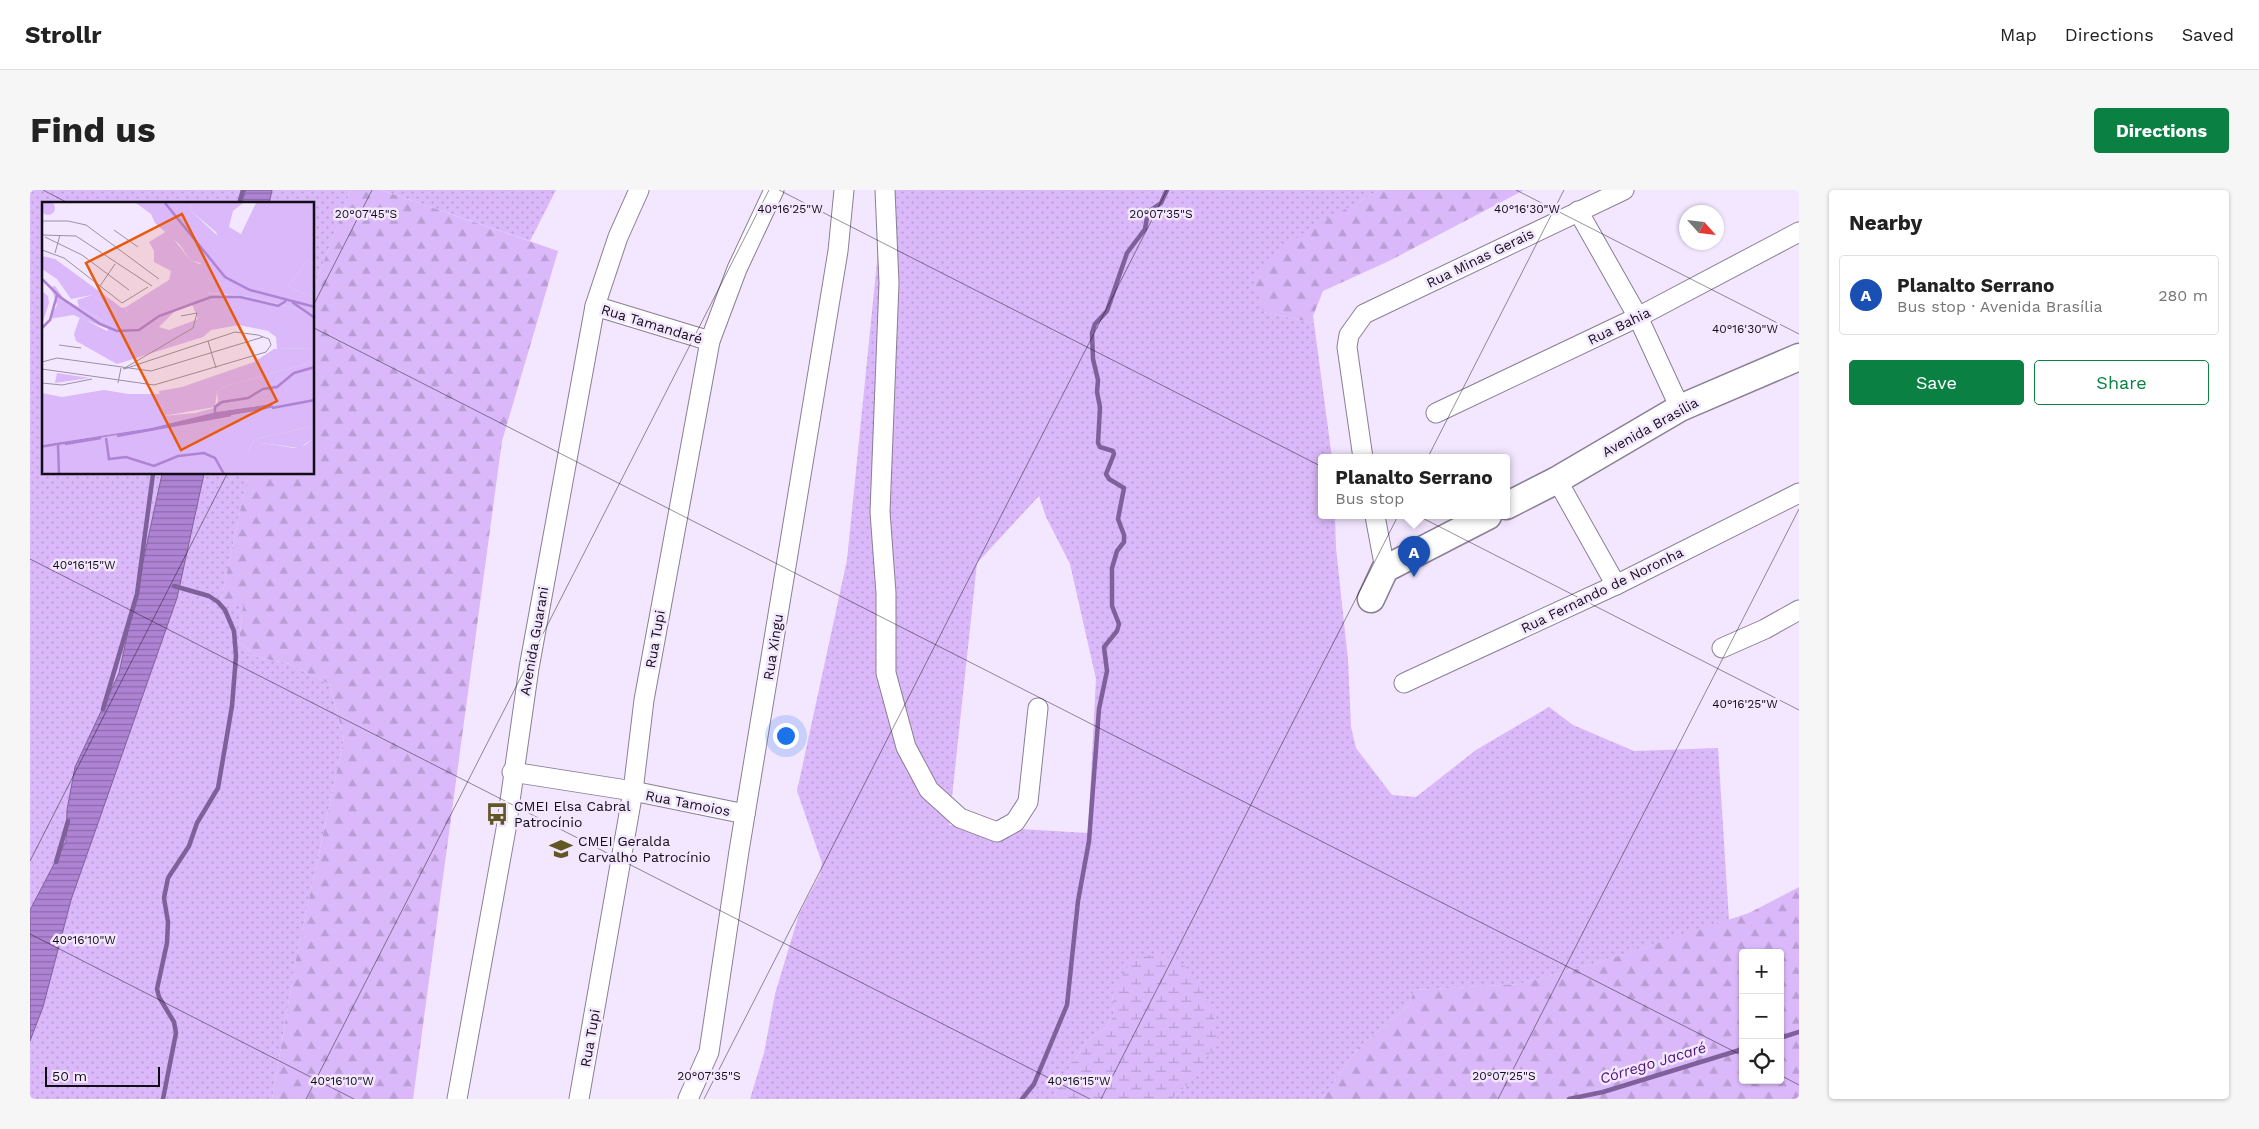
<!DOCTYPE html>
<meta charset="utf-8">
<style>
:root{--surface:#fff;--page:#f6f6f6;--text:#222;--muted:#767676;--line:#e0e0e0;--accent:#0b8043}
body{margin:0;font-family:"Work Sans",sans-serif;background:var(--page);color:var(--text)}
.controls{position:absolute;right:15px;bottom:15px;display:grid;overflow:hidden;border-radius:5px;box-shadow:0 1px 4px #0004}
.controls button{width:45px;height:45px;display:grid;place-items:center;padding:0;border:0;border-bottom:1px solid var(--line);background:var(--surface);color:var(--text);font:25px sans-serif}
.compass{position:absolute;left:1649px;top:15px;width:45px;height:45px;border-radius:50%;background:var(--surface);box-shadow:0 1px 4px #0004;rotate:117deg}
.scale{position:absolute;left:15px;bottom:12px;width:115px;box-sizing:border-box;padding-left:5px;border:2px solid #120e16;border-top:0;font-size:14px;line-height:18px;white-space:nowrap;color:#120e16;-webkit-text-stroke:4px #f3e7ff;paint-order:stroke}
.you{position:absolute;left:755px;top:545px;width:18px;height:18px;margin:-12px;border:4px solid #fff;border-radius:50%;background:#1a73e8;box-shadow:0 0 0 8px #1a73e833}
.badge{display:grid;place-items:center;width:32px;height:32px;border-radius:50%;background:var(--accent);color:#fff;font-size:16px;font-weight:700}
.pin{position:absolute;translate:-50% -41px;filter:drop-shadow(0 1px 2px #0008)}
.pin::after{content:'';position:absolute;top:26px;width:18px;height:15px;background:inherit;clip-path:polygon(0 0,100% 0,50% 100%)}
.popup{position:absolute;left:1288px;top:264px;width:192px;height:65px;box-sizing:border-box;display:grid;place-content:center;border-radius:5px;background:var(--surface);filter:drop-shadow(0 1px 4px #0005);font-size:16px;white-space:nowrap;color:var(--muted)}
.popup b{font-size:19px;color:var(--text)}
.popup::after{content:'';position:absolute;left:50%;top:100%;margin-left:-10px;border:10px solid transparent;border-top-color:var(--surface)}
.list{margin:0;padding:0;list-style:none}
h2{display:flex;justify-content:space-between;align-items:center;height:65px;margin:0;padding:0 20px;font-size:21px}
h2 small{font-size:16px;font-weight:400;color:var(--muted)}
.list li{display:grid;grid-template-columns:32px 1fr auto;gap:15px;align-items:center;box-sizing:border-box;height:80px;margin:0 10px 10px;padding:0 10px;border:1px solid var(--line);border-radius:5px}
.list b{display:block;font-size:19px;white-space:nowrap}
.list p{margin:0;font-size:16px;white-space:nowrap;color:var(--muted)}
.list em{font-size:16px;font-style:normal;color:var(--muted)}
.actions{display:flex;gap:10px;padding:15px 20px}
.actions a{flex:1;padding:11px 0;border:1px solid var(--accent);border-radius:5px;text-align:center;font-size:18px;color:var(--accent)}
.actions .main{background:var(--accent);color:#fff}
.icon{flex:none;width:28px;height:28px;fill:none;stroke:currentColor;stroke-width:2;stroke-linecap:round;stroke-linejoin:round}
.map{position:relative;flex:none;width:1769px;height:909px;overflow:hidden;border-radius:5px}
header{display:flex;align-items:center;gap:30px;box-sizing:border-box;height:70px;padding:0 25px;background:var(--surface);border-bottom:1px solid var(--line)}
header strong{font-size:24px}
nav{display:flex;gap:28px;margin-inline-start:auto;font-size:18px}
.intro{display:flex;align-items:center;justify-content:space-between;box-sizing:border-box;height:120px;padding:0 30px}
h1{margin:0;font-size:35px}
.button{padding:12px 22px;border-radius:5px;background:var(--accent);color:#fff;font-size:18px;font-weight:700}
main{display:flex;gap:30px;padding:0 30px}
aside{flex:1;background:var(--surface);border-radius:5px;box-shadow:0 1px 4px #0004}
.map>svg:first-child{display:block}
</style>
<header>
<strong>Strollr</strong>
<nav><a>Map</a><a>Directions</a><a>Saved</a></nav>
</header>
<div class="intro"><h1>Find us</h1><a class="button">Directions</a></div>
<main>
<div class="map">
<svg width="1769" height="909" viewBox="0 0 1769 909">
<defs>
<pattern id="grass-dots" width="8" height="8" patternUnits="userSpaceOnUse" patternTransform="scale(1.25)"><rect width="8" height="8" fill="#dab8f9"/><path d="M2 2h.1M6 6h.1" fill="none" stroke="#ba9dd5" stroke-width="1.8" stroke-linecap="round"/></pattern>
<pattern id="forest-firs" width="22" height="20" patternUnits="userSpaceOnUse" patternTransform="scale(1.25)"><rect width="22" height="20" fill="#dab8f9"/><path d="M5 1l3.5 6h-7zM16 11l3.5 6h-7z" fill="#ba9dd5"/></pattern>
<pattern id="wetland-marsh" width="20" height="14" patternUnits="userSpaceOnUse" patternTransform="scale(1.25)"><rect width="20" height="14" fill="#dab8f9"/><path d="M1 5h8M5 5V1M11 12h8M15 12V8" fill="none" stroke="#ba9dd5"/></pattern>
<pattern id="water-rules" width="6" height="5" patternUnits="userSpaceOnUse" patternTransform="scale(1.25)"><rect width="6" height="5" fill="#af83d4"/><path d="M0 2.5h6" fill="none" stroke="#8d6aab"/></pattern>
</defs>
<rect width="100%" height="100%" fill="#f3e7ff"/>
<g fill="url(#grass-dots)" fill-rule="evenodd">
<polygon points="0,0 216,0 211,14 14,14 14,284 132,284 89,483 45,577 37,620 36,651 0,720"/>
<polygon points="242,0 321,0 284,97 284,14 239,14"/>
<polygon points="351,0 526,0 500,51"/>
<path d="M859,0H1350L1277,42L1234,122L1284,133L1302,268H1292V326H1305L1306,358L1318,470L1321,537L1326,558L1362,605L1386,607L1446,560L1519,517L1543,535L1604,561L1688,558L1699,730L1560,775L1490,794L1384,800L1379,815L1328,858L1292,909H1142L1156,896L1082,804L1084,825L1076,838L1056,851L1022,909H720L734,863L745,804L769,724L790,684L792,673L767,601L817,370L851,32ZM1009,306L1016,327L1040,374L1066,489L1058,643L919,635L947,373Z"/>
<polygon points="174,284 218,284 190,415 213,415 209,452 227,467 260,474 299,494 314,548 266,769 242,909 0,909 0,851 13,817 41,710 147,408"/>
</g>
<g fill="url(#forest-firs)" fill-rule="evenodd">
<polygon points="321,0 351,0 528,61 472,251 383,909 242,909 266,769 314,548 299,494 260,474 227,467 209,452 213,415 190,415 218,284 284,284 284,97"/>
<path d="M1350,0H1494L1359,71L1293,101L1283,126L1284,133L1234,122L1224,91C1244,51 1312,23 1350,0Z"/>
<path d="M1769,697V909H1292L1328,858L1379,815L1384,800L1490,794L1560,775L1719,723ZM1713,763H1750V890H1713Z"/>
</g>
<polygon fill="url(#wetland-marsh)" points="1129,763 1156,777 1183,821 1188,852 1156,896 1142,909 1022,909 1056,851 1076,838 1084,825 1082,804 1102,769"/>
<g fill="url(#water-rules)" stroke="#80609b">
<polygon points="216,0 242,0 239,14 211,14"/>
<polygon points="132,284 174,284 147,408 41,710 13,817 0,851 0,720 36,651 37,620 45,577 89,483"/>
</g>
<g fill="none" stroke-linecap="round" stroke-linejoin="round">
<g stroke="#80609b" stroke-width="4.5">
<polyline points="209,14 213,0"/>
<polyline points="73,519 107,404 123,284"/>
<polyline points="26,672 38,631"/>
<polyline points="1750,848 1769,842"/>
<polyline points="133,909 146,843 144,832 129,807 127,799 137,753 138,732 134,708 138,688 159,656 167,633 188,598 202,516 206,466 204,441 195,420 188,412 179,406 144,396"/>
<polyline points="992,909 1004,894 1037,815 1048,711 1059,651 1069,519 1077,481 1074,457 1087,441 1089,434 1082,416 1082,378 1087,361 1094,352 1094,345 1088,329 1094,298 1079,289 1076,284 1084,264 1083,261 1070,257 1068,253 1070,217 1067,202 1068,190 1063,169 1062,143 1065,134 1077,121 1097,63 1115,39 1118,22 1131,13 1137,0"/>
<polyline points="1539,909 1573,902 1713,859"/>
</g>
<defs>
<g id="street">
<polyline points="855,0 859,93 850,322 856,403 856,483 876,557 899,600 930,628 967,642 985,632 998,612 1008,518"/>
<polyline points="1548,21 1608,127 1650,218"/>
<polyline points="565,116 680,151"/>
<polyline points="1406,223 1608,127 1769,42"/>
<polyline points="1333,268 1317,157 1319,145 1334,124 1594,0"/>
<polyline points="1527,290 1586,395"/>
<polyline points="1345,326 1355,379"/>
<polyline points="1692,458 1735,439 1769,420"/>
<polyline points="1374,493 1586,395 1769,303"/>
<polyline points="482,582 603,601 715,624"/>
<polyline points="427,909 476,639 499,478 565,116 588,47 609,0"/>
<polyline points="549,909 603,601 614,510 680,151 707,79 744,0"/>
<polyline points="658,909 679,862 709,661 808,61 814,0"/>
</g>
<g id="secondary">
<polyline points="1476,316 1527,290 1650,218 1769,167"/>
<polyline points="1341,409 1355,379 1458,326"/>
</g>
</defs>
<use href="#street" stroke="#8a7f95" stroke-width="21"/>
<use href="#secondary" stroke="#8a7f95" stroke-width="29"/>
<use href="#street" stroke="#fff" stroke-width="19"/>
<use href="#secondary" stroke="#fff" stroke-width="26"/>
</g>
<path fill="none" stroke="#120e16" stroke-width="1" stroke-opacity="0.45" d="M13,0L40,14M749,0L1769,520M1486,0L1769,144M284,114L342,0M284,138L1713,866M0,369L1060,909M0,671L197,284M0,744L324,909M1750,885L1769,895M276,909L739,0M674,909L1137,0M1071,909L1534,0M1468,909L1769,319"/>
<defs>
<symbol id="bus-bare" viewBox="-9 -9 18 18"><path d="M-5-6H5V4H4V6H2V4H-2V6H-4V4H-5ZM-3.5-4V0h7V-4ZM-3.5 1.2v1.5H-2V1.2ZM2 1.2v1.5H3.5V1.2Z" fill="#625724" stroke="#f3e7ff" stroke-width="2.5" paint-order="stroke"/></symbol>
<symbol id="school-bare" viewBox="-9 -9 18 18"><path d="M0-5L7-2L0 1L-7-2ZM-4 1L0 2.5L4 1V4Q0 6-4 4Z" fill="#625724" stroke="#f3e7ff" stroke-width="2.5" paint-order="stroke"/></symbol>
</defs>
<g fill-rule="evenodd">
<use href="#bus-bare" x="451" y="608" width="32" height="32"/>
<use href="#school-bare" x="515" y="643" width="32" height="32"/>
</g>
<g text-anchor="middle" stroke-width="5" stroke-linejoin="round" paint-order="stroke">
<g font-size="14" fill="#120e16" stroke="#f3e7ff">
<text transform="translate(1450 68) rotate(-26)" y="5">Rua Minas Gerais</text>
<text transform="translate(622 134) rotate(17)" y="5">Rua Tamandaré</text>
<text transform="translate(1589 136) rotate(-26)" y="5">Rua Bahia</text>
<text transform="translate(1620 237) rotate(-29)" y="5">Avenida Brasília</text>
<text transform="translate(1572 400) rotate(-26)" y="5">Rua Fernando de Noronha</text>
<text transform="translate(625 449) rotate(-80)" y="5">Rua Tupi</text>
<text transform="translate(504 451) rotate(-80)" y="5">Avenida Guarani</text>
<text transform="translate(743 457) rotate(-81)" y="5">Rua Xingu</text>
<text transform="translate(658 613) rotate(11)" y="5">Rua Tamoios</text>
<text transform="translate(560 848) rotate(-80)" y="5">Rua Tupi</text>
</g>
<g font-size="14" fill="#120e16" stroke="#f3e7ff" text-anchor="start">
<text x="484" y="621">CMEI Elsa Cabral<tspan x="484" dy="16">Patrocínio</tspan></text>
<text x="548" y="656">CMEI Geralda<tspan x="548" dy="16">Carvalho Patrocínio</tspan></text>
</g>
<g font-size="15" font-style="italic" fill="#4f1174" stroke="#f3e7ff">
<text transform="translate(1623 873) rotate(-17)" y="5">Córrego Jacaré</text>
</g>
</g>
<g transform="translate(12 12)">
<rect width="272" height="272" fill="#f3e7ff"/>
<path d="M-1 6a7 7 0 1 1 14 0a7 7 0 1 1-14 0ZM148,1H201L191,9L187,25L199,32L214,1H272V63L266,58L246,84L272,96V105L245,98L220,86H192L165,77L166,91L209,95L252,106L272,115V146L235,147L234,135L226,129L197,123L169,128L161,135L75,162L34,139L32,132L38,115L65,129L69,123L37,105L35,98L50,93L75,111H86L84,105L127,78L129,69L112,60V49L107,40L125,29L149,59L158,62L180,48L174,30L149,9ZM150,102L156,117L127,128L117,125L133,109ZM0,89L6,94L7,101L0,122ZM272,160V224L214,237L206,248L208,252L220,241L252,246L263,243L272,236V272H0V246L215,209L229,202L174,210L109,226L0,243V191L20,195L62,188L86,192H118L121,214L153,211L172,206L176,199L175,190L180,185ZM15,171L47,176L13,181Z" fill="#dab8f9" fill-rule="evenodd"/>
<path d="M94,1H148L149,9L179,37L182,61L175,64L149,59L137,42L113,21L109,12ZM0,54L13,57L80,106L84,105L86,111L78,113L50,93L29,97L15,77L0,67ZM266,58L272,63V96L246,84ZM272,146V160L180,185L175,190L173,205L121,214L117,189L140,185L212,160L232,147Z" fill="#dab8f9"/>
<path d="M165,77L192,86L209,84L224,87L245,98L272,105V115L252,106L209,95L161,90L159,84ZM13,84L22,97L69,123L71,129L31,113L7,117L15,103L9,85ZM272,224V236L257,246L220,241L208,253L206,248L214,237Z" fill="#dab8f9"/>
<path d="M229,202L232,205L220,208L0,246V243L109,226L174,210Z" fill="#af83d4"/>
<path fill="none" stroke="#af83d4" stroke-width="2.5" d="M123,1L183,75L208,88L273,105M0,77L18,95L58,122L75,129L97,128L117,114L169,95H198L236,104L244,99M250,100L273,116M0,126L8,118L15,93M230,206L273,198M173,211V205L180,200L206,196L221,187L235,185L252,171L273,165M75,234L189,213M64,236L67,257L84,255L112,264L136,254L162,251L173,256L182,272M23,242L59,236M16,243L17,272"/>
<path fill="none" stroke="#9990a2" stroke-width="1" d="M0,19H26L44,23L117,77M72,28L96,45M0,33L34,34L110,84M3,35L40,53L87,88M0,48L22,56L80,101L106,85M13,51L18,33M58,84L73,62M166,139L174,166M17,143L39,146M0,160L15,156L109,169L221,135M0,167L112,183L224,150L229,143L227,137L216,133L193,130L82,167M81,167L151,126L155,111L139,114M0,181L20,183L50,177M76,181L79,166"/>
<path fill="#e8590c" fill-opacity="0.15" stroke="#e8590c" stroke-width="2.5" d="M140,12L235,199L139,248L44,61Z"/>
<rect width="272" height="272" fill="none" stroke="#120e16" stroke-width="2.5"/>
</g>
<g font-size="12" text-anchor="middle" fill="#120e16" stroke="#f3e7ff" stroke-width="5" stroke-linejoin="round" paint-order="stroke">
<text x="1497" y="23">40°16'30"W</text>
<text x="760" y="23">40°16'25"W</text>
<text x="336" y="28">20°07'45"S</text>
<text x="1131" y="28">20°07'35"S</text>
<text x="1715" y="143">40°16'30"W</text>
<text x="54" y="379">40°16'15"W</text>
<text x="1715" y="518">40°16'25"W</text>
<text x="54" y="754">40°16'10"W</text>
<text x="679" y="890">20°07'35"S</text>
<text x="1474" y="890">20°07'25"S</text>
<text x="312" y="895">40°16'10"W</text>
<text x="1049" y="895">40°16'15"W</text>
</g>
</svg>
<div class="controls">
<button>+</button>
<button>−</button>
<button><svg class="icon" aria-label="locate" viewBox="0 0 24 24"><circle cx="12" cy="12" r="6"/><path d="M12 2v4M12 18v4M2 12h4M18 12h4"/></svg></button>
</div>
<svg class="compass" viewBox="-18 -18 36 36"><path d="M0-13l5 13h-10z" fill="#e53935"/><path d="M0 13l5-13h-10z" fill="#767676"/></svg>
<div class="scale">50 m</div>
<div class="you"></div>
<div class="pin badge" style="left:1384px;top:387px;background:#1a4fb4">A</div>
<div class="popup"><b>Planalto Serrano</b>Bus stop</div>
</div>
<aside>
<h2>Nearby<small></small></h2>
<ul class="list">
<li><span class="badge" style="background:#1a4fb4">A</span><div><b>Planalto Serrano</b><p>Bus stop · Avenida Brasília</p></div><em>280 m</em></li>
</ul>
<div class="actions"><a class="main">Save</a><a>Share</a></div>
</aside>
</main>
